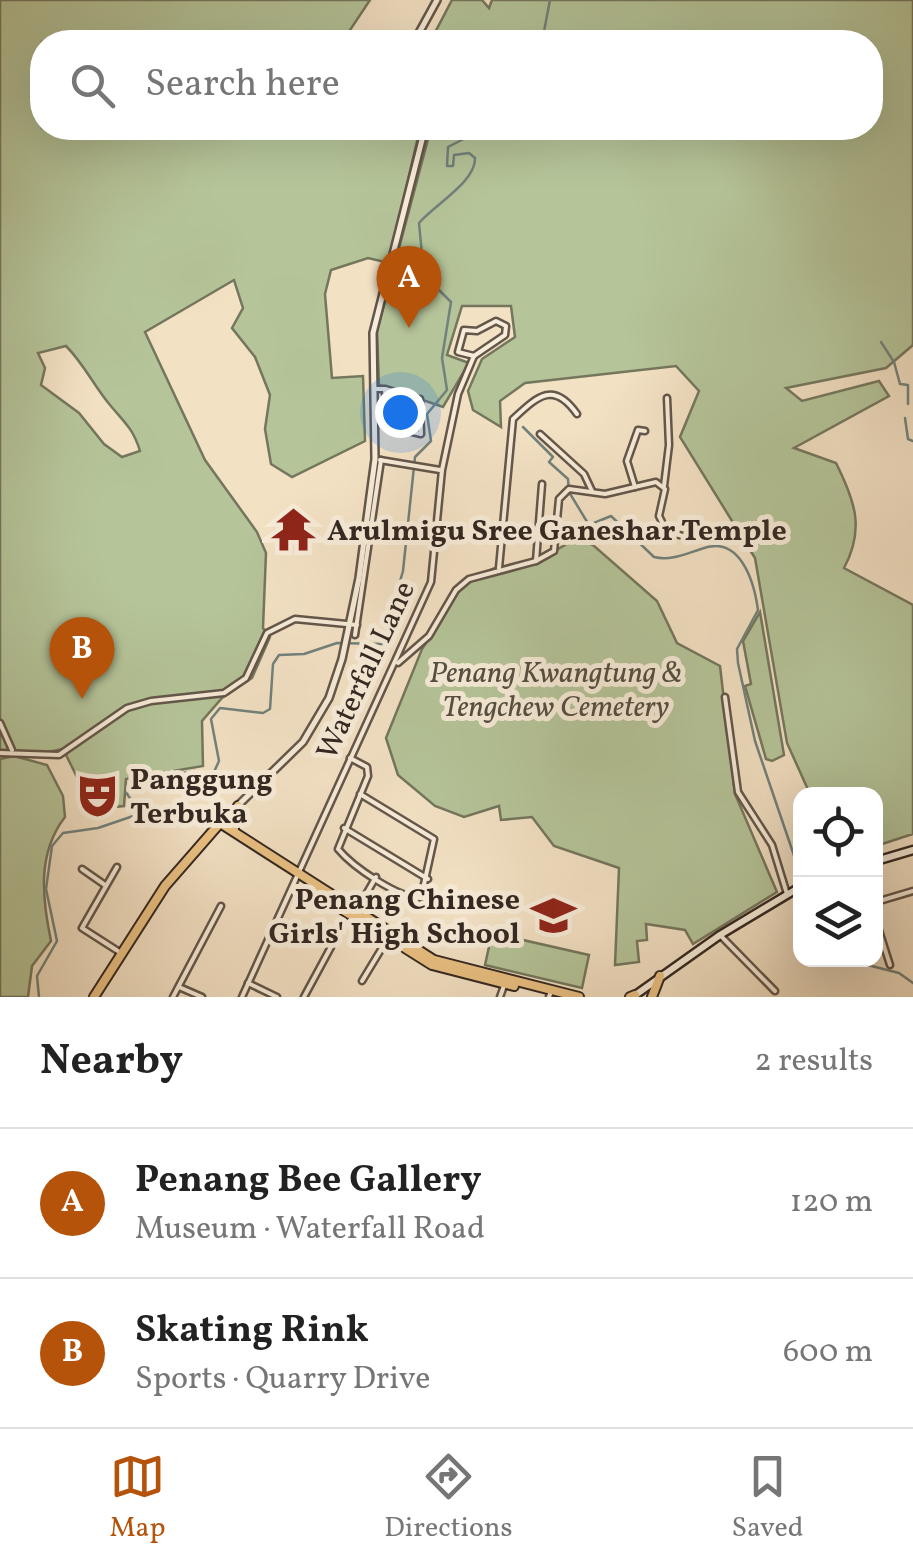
<!DOCTYPE html>
<meta charset="utf-8">
<style>
:root{--surface:#fff;--page:#f6f6f6;--text:#222;--muted:#767676;--line:#e0e0e0;--accent:#b45309}
body{margin:0;font-family:Vollkorn,serif;background:var(--page);color:var(--text)}
.controls{position:absolute;right:30px;bottom:30px;display:grid;overflow:hidden;border-radius:20px;box-shadow:0 10px 40px #0002}
.controls button{width:90px;height:90px;display:grid;place-items:center;padding:0;border:0;border-bottom:2px solid var(--line);background:var(--surface);color:var(--text);font:50px sans-serif}
.you{position:absolute;left:400px;top:412px;width:35px;height:35px;margin:-25px;border:8px solid #fff;border-radius:50%;background:#1a73e8;box-shadow:0 0 0 15px #1a73e833}
.badge{display:grid;place-items:center;width:65px;height:65px;border-radius:50%;background:var(--accent);color:#fff;font-size:32px;font-weight:700}
.pin{position:absolute;translate:-50% -82px;filter:drop-shadow(0 2px 5px #0008)}
.pin::after{content:'';position:absolute;top:52px;width:35px;height:30px;background:inherit;clip-path:polygon(0 0,100% 0,50% 100%)}
.list{margin:0;padding:0;list-style:none}
h2{display:flex;justify-content:space-between;align-items:center;height:130px;margin:0;padding:0 40px;font-size:42px}
h2 small{font-size:32px;font-weight:400;color:var(--muted)}
.list li{display:grid;grid-template-columns:65px 1fr auto;gap:30px;align-items:center;box-sizing:border-box;height:150px;padding:0 40px;border-top:2px solid var(--line)}
.list b{display:block;font-size:38px;white-space:nowrap}
.list p{margin:0;font-size:32px;white-space:nowrap;color:var(--muted)}
.list em{font-size:32px;font-style:normal;color:var(--muted)}
.icon{flex:none;width:55px;height:55px;fill:none;stroke:currentColor;stroke-width:2;stroke-linecap:round;stroke-linejoin:round}
.map{position:relative;flex:none;width:913px;height:997px;overflow:hidden}
.search{position:absolute;background:var(--surface);box-shadow:0 10px 40px #0002;left:30px;right:30px;top:30px;height:110px;display:flex;align-items:center;gap:25px;box-sizing:border-box;padding:0 35px;border-radius:40px;color:var(--muted);font-size:38px}
.sheet{height:430px;background:var(--surface)}
nav{display:flex;justify-content:space-around;align-items:center;box-sizing:border-box;height:140px;border-top:2px solid var(--line);background:var(--surface);font-size:28px;color:var(--muted)}
nav a{display:grid;justify-items:center;gap:5px}
nav .on{color:var(--accent)}
.map>svg:first-child{display:block}
</style>
<div class="map">
<svg width="913" height="997" viewBox="0 0 913 997">
<rect width="100%" height="100%" fill="#f3e1c4"/>
<filter id="stains"><feTurbulence type="fractalNoise" baseFrequency=".002" numOctaves="4"/><feColorMatrix values="0 0 0 0 .2 0 0 0 0 .09 0 0 0 0 .02 0 0 0 .5 -.17"/></filter>
<radialGradient id="worn" r=".72"><stop offset=".6" stop-color="#630" stop-opacity="0"/><stop offset="1" stop-color="#630" stop-opacity=".3"/></radialGradient>
<g fill="#b5c499" stroke="#74765e" stroke-width="2.5" fill-rule="evenodd">
<path d="M0,0H370L350,30L356,42H42V128H420L389,263L368,258L331,270L325,294L332,378L363,376L365,441L292,477L271,464L265,429L270,395L255,357L232,328L243,308L234,280L145,332L205,460L257,532L266,553L263,628L270,637L252,678L222,698L202,721L203,766L126,779L124,806L85,810L82,787L63,749L43,753L0,751ZM66,346C84,364 94,386 110,405C124,422 133,428 140,451L122,457L104,444L79,413L41,385L45,368L38,353Z"/>
<path d="M452,0H482L489,8L492,0H913V345L886,368L786,388L802,401L879,381L889,396L794,448L836,463C855,501 865,529 844,568L913,605V834L876,846V794H810L787,743L755,558L680,437L699,391L676,366L525,383L500,401L501,427L473,410L468,391L482,359L515,337L511,306H462L447,355L469,363L443,407L379,385L377,331L431,128H870V42H430Z"/>
<polygon points="577,538 593,545 657,601 677,643 720,666 735,794 777,892 693,944 685,930 646,924 647,940 637,941 639,962 615,965 619,868 554,846 532,817 501,820 499,806 464,817 435,806 398,775 386,738 422,649 466,580 495,568 534,563"/>
<polygon points="760,612 784,755 772,761 766,759 745,686 751,684 743,641"/>
<path d="M14,756L47,765L63,796L65,817C37,853 42,898 51,941L32,966L28,997H0V759Z"/>
<polygon points="492,933 589,955 582,988 485,965"/>
</g>
<g fill="none" stroke-linecap="round" stroke-linejoin="round">
<g stroke="#71817c" stroke-width="2.5">
<polyline points="542,42 550,0"/>
<polyline points="881,342 894,362 900,384 908,385 908,404"/>
<polyline points="905,418 908,439 913,441"/>
<path d="M523,427L553,457L549,462L568,479L569,492L589,525L611,516L654,557C671,561 685,554 701,549C740,534 754,581 758,610L737,649L738,663L755,741L800,873"/>
<polyline points="844,959 899,973 913,983"/>
<path d="M39,997L37,976L57,941L46,889L52,846L63,833L98,828L145,812L148,805L132,801L127,794L133,782L194,771L213,774L219,761L211,719L220,708L263,713L270,709L273,664L279,655L304,654L337,643L382,644L403,571L415,457L431,441L427,414L447,390L442,358L451,302L424,275L419,223C434,205 476,182 475,158L469,153L454,155L453,166H447L448,147L485,128"/>
</g>
<defs>
<g id="minor">
<polygon points="496,321 506,326 505,335 474,356 458,352 464,330 477,331"/>
<polyline points="375,389 385,389 387,426 421,434 420,399 385,389"/>
<polyline points="540,434 584,474 592,491"/>
<polyline points="380,460 440,470"/>
<polyline points="664,486 669,445 667,398"/>
<polyline points="635,487 627,461 638,430 645,431"/>
<polyline points="536,561 542,484"/>
<path d="M499,568L513,419C537,397 553,380 577,414"/>
<polyline points="355,635 381,460"/>
<polyline points="398,663 429,636 456,590 469,579 536,561 554,551 559,499 569,489 605,494 656,482 665,489 659,516 667,532 683,536 731,527"/>
<polyline points="725,697 738,792 772,845 787,894"/>
<polyline points="0,723 12,750"/>
<polyline points="0,753 59,755 127,708 151,701 224,693 246,678 267,633 295,619 357,625"/>
<path d="M350,758L367,767L368,776L338,849C353,867 398,898 421,898L434,839L360,794"/>
<polyline points="344,828 428,879"/>
<polyline points="117,867 82,928 121,953"/>
<polyline points="82,869 105,885"/>
<polyline points="876,902 913,891"/>
<polyline points="358,908 376,877"/>
<polyline points="876,921 890,965"/>
<polyline points="720,935 775,991"/>
<polyline points="362,981 388,938"/>
<polyline points="248,983 277,997"/>
<polyline points="179,987 202,997"/>
<polyline points="173,997 221,906"/>
<polyline points="242,997 431,582 442,470 458,394 474,356"/>
<polyline points="304,997 331,947"/>
<polyline points="500,997 505,983"/>
<polyline points="549,997 550,994"/>
</g>
<g id="tertiary">
<polyline points="414,42 437,0"/>
<polyline points="220,823 303,742 329,698 342,659 359,578 375,459 373,333 425,128"/>
</g>
<g id="secondary">
<polyline points="876,861 913,850"/>
<polyline points="634,996 720,935 800,887"/>
</g>
<g id="primary">
<polyline points="234,829 232,820 238,806"/>
<polyline points="316,893 389,939"/>
<polyline points="405,948 432,965 514,986"/>
<polyline points="94,997 165,886 220,823 434,960 579,997"/>
<polyline points="630,997 635,995"/>
<polyline points="652,997 660,976"/>
</g>
</defs>
<use href="#minor" stroke="#63564a" stroke-width="9"/>
<use href="#tertiary" stroke="#63564a" stroke-width="10"/>
<use href="#secondary" stroke="#332722" stroke-width="11"/>
<use href="#primary" stroke="#332722" stroke-width="12"/>
<use href="#minor" stroke="#f7ecd9" stroke-width="4"/>
<use href="#tertiary" stroke="#f7ecd9" stroke-width="5"/>
<use href="#secondary" stroke="#f7ecd9" stroke-width="6"/>
<use href="#primary" stroke="#eac082" stroke-width="8"/>
</g>
<defs>
<symbol id="temple-bare" viewBox="-9 -9 18 18"><path d="M0-6L5-2H3V0L6.5 2.5H4V6H1.5V3h-3V6H-4V2.5H-6.5L-3 0V-2H-5Z" fill="#8f2418" stroke="#f7ecd9" stroke-width="2.5" paint-order="stroke"/></symbol>
<symbol id="theatre-bare" viewBox="-9 -9 18 18"><path d="M-5-5.5Q0-4 5-5.5V0Q5 5 0 6Q-5 5-5 0ZM-3.3-2.5H-1v1.5H-3.3ZM1-2.5H3.3v1.5H1ZM-2.8 1Q0 5.5 2.8 1Z" fill="#8f2418" stroke="#f7ecd9" stroke-width="2.5" paint-order="stroke"/></symbol>
<symbol id="school-bare" viewBox="-9 -9 18 18"><path d="M0-5L7-2L0 1L-7-2ZM-4 1L0 2.5L4 1V4Q0 6-4 4Z" fill="#8f2418" stroke="#f7ecd9" stroke-width="2.5" paint-order="stroke"/></symbol>
</defs>
<g fill-rule="evenodd">
<use href="#temple-bare" x="262" y="498" width="63" height="63"/>
<use href="#theatre-bare" x="66" y="764" width="63" height="63"/>
<use href="#school-bare" x="522" y="884" width="63" height="63"/>
</g>
<g text-anchor="middle" stroke-width="10" stroke-linejoin="round" paint-order="stroke">
<g font-size="30" font-weight="bold" fill="#332722" stroke="#f7ecd9" text-anchor="start">
<text x="327" y="540">Arulmigu Sree Ganeshar Temple</text>
<text x="130" y="789">Panggung<tspan x="130" dy="34">Terbuka</tspan></text>
<text x="520" y="909" text-anchor="end">Penang Chinese<tspan x="520" dy="34">Girls' High School</tspan></text>
</g>
<g font-size="30" fill="#332722" stroke="#f7ecd9">
<text transform="translate(365 670) rotate(-65)" y="10">Waterfall Lane</text>
</g>
<g font-size="30" font-style="italic" fill="#544e40" stroke="#f7ecd9">
<text x="556" y="682">Penang Kwangtung &amp;<tspan x="556" dy="34">Tengchew Cemetery</tspan></text>
</g>
</g>
<rect width="100%" height="100%" filter="url(#stains)"/>
<rect width="100%" height="100%" fill="url(#worn)"/>
</svg>
<div class="controls">
<button><svg class="icon" aria-label="locate" viewBox="0 0 24 24"><circle cx="12" cy="12" r="6"/><path d="M12 2v4M12 18v4M2 12h4M18 12h4"/></svg></button>
<button><svg class="icon" aria-label="layers" viewBox="0 0 24 24"><path d="M12 4l9 5-9 5-9-5zM3 14l9 5 9-5"/></svg></button>
</div>
<div class="you"></div>
<div class="pin badge" style="left:409px;top:328px">A</div>
<div class="pin badge" style="left:82px;top:699px">B</div>
<div class="search"><svg class="icon" aria-label="search" viewBox="0 0 24 24"><circle cx="10" cy="10" r="6"/><path d="M15 15l6 6"/></svg>Search here</div>
</div>
<section class="sheet">
<h2>Nearby<small>2 results</small></h2>
<ul class="list">
<li><span class="badge">A</span><div><b>Penang Bee Gallery</b><p>Museum · Waterfall Road</p></div><em>120 m</em></li>
<li><span class="badge">B</span><div><b>Skating Rink</b><p>Sports · Quarry Drive</p></div><em>600 m</em></li>
</ul>
</section>
<nav>
<a class="on"><svg class="icon" aria-label="map" viewBox="0 0 24 24"><path d="M3 6l6-2 6 2 6-2v14l-6 2-6-2-6 2zM9 4v14M15 6v14"/></svg>Map</a>
<a><svg class="icon" aria-label="directions" viewBox="0 0 24 24"><path d="M12 3l9 9-9 9-9-9zM9 14v-3h6M13 9l2 2-2 2"/></svg>Directions</a>
<a><svg class="icon" aria-label="saved" viewBox="0 0 24 24"><path d="M7 4h10v16l-5-4-5 4z"/></svg>Saved</a>
</nav>
